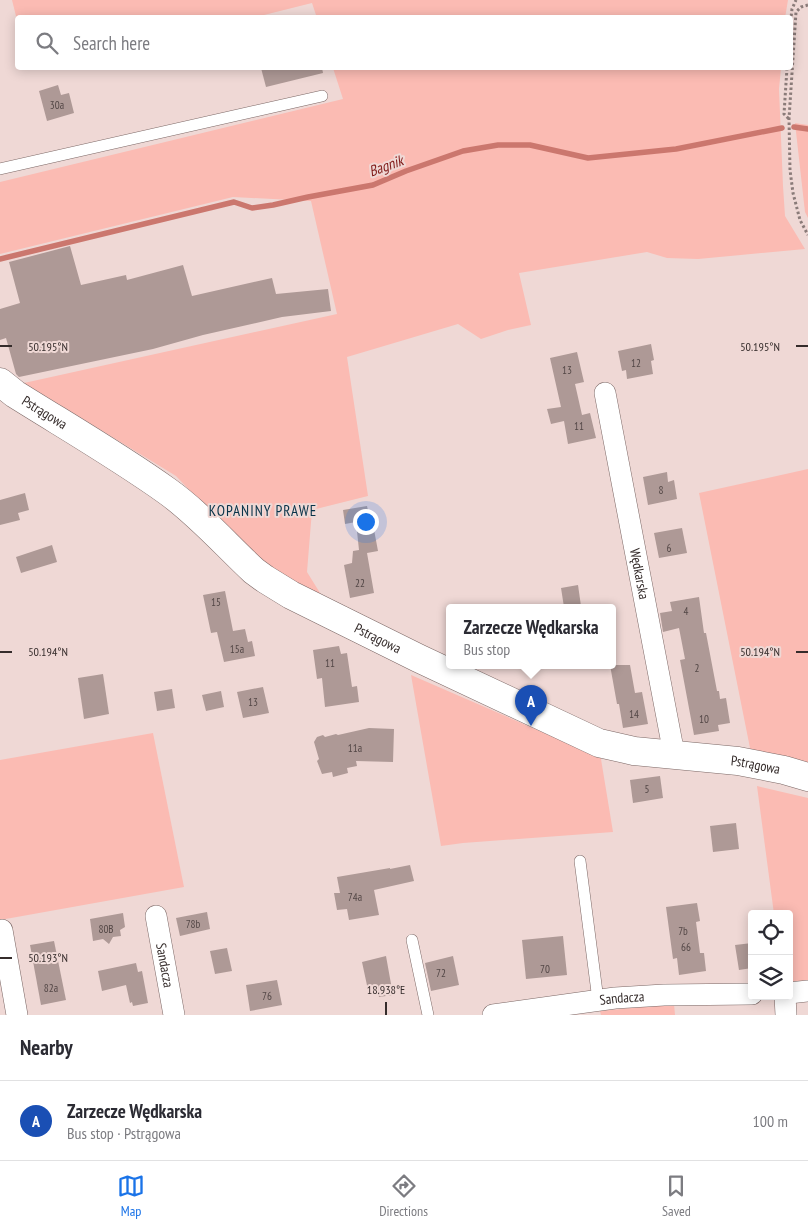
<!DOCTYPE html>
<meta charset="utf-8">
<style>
:root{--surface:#fff;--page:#f7f7f7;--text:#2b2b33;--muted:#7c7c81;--line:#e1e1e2;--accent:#1a73e8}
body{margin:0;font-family:"PT Sans Narrow",sans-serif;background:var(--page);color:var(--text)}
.controls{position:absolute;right:15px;bottom:15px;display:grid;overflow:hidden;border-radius:5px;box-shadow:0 2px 12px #0003}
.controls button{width:45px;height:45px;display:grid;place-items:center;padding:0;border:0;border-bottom:1px solid var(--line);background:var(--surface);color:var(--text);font:25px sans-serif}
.you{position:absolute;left:365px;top:521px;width:18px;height:18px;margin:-12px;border:4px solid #fff;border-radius:50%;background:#1a73e8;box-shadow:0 0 0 8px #1a73e833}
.badge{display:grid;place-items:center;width:32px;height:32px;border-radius:50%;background:var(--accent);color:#fff;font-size:16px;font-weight:700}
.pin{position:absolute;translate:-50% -41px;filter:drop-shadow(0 1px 2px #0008)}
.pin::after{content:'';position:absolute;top:26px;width:18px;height:15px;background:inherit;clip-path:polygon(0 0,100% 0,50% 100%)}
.popup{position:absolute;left:446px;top:604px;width:170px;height:65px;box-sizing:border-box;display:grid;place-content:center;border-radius:5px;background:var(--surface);filter:drop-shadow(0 1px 4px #0005);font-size:16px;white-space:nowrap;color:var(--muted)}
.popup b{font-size:19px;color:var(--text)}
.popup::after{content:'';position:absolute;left:50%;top:100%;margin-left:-10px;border:10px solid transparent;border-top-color:var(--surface)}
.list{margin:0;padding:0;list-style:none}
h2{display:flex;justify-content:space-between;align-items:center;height:65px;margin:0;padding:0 20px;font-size:21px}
h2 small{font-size:16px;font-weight:400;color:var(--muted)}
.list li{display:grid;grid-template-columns:32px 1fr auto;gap:15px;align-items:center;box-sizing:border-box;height:80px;padding:0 20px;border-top:1px solid var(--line)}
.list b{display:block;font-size:19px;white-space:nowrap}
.list p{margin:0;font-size:16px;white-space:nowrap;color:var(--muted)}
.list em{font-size:16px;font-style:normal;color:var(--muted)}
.icon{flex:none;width:28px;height:28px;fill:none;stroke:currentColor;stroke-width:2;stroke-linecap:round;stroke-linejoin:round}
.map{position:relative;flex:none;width:808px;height:1015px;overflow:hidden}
.search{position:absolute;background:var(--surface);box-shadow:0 2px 12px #0003;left:15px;right:15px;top:15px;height:55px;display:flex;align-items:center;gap:12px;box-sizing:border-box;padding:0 18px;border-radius:5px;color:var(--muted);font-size:19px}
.sheet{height:145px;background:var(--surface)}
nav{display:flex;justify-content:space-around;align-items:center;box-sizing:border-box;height:70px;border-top:1px solid var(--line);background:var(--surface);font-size:14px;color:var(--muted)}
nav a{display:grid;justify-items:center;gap:2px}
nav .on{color:var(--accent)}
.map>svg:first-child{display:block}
</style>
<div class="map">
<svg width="808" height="1015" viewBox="0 0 808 1015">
<rect width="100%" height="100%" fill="#efd8d5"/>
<g fill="#fbbbb3">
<polygon points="12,0 788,0 785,18 317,18 312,3 256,17 18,18 17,20"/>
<polygon points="333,68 781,68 779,89 783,186 785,216 805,249 698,259 667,258 647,252 519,273 531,325 508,330 481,339 458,324 347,357 368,496 312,510 307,572 325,601 254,558 176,476 24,383 337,314 311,201 233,197 0,254 0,182 343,99"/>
<polygon points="795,123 808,125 808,218 805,212"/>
<polygon points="808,469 808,763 751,753 699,493"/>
<polygon points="411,675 565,742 600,753 613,832 463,843 441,846"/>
<polygon points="153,733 184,887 0,920 0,760"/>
<polygon points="757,786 808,798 808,980 789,982 789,914 774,914"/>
<polygon points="674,1004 675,1015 601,1015 600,1011"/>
</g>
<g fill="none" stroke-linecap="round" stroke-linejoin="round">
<g stroke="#cb776e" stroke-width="5.5">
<polyline points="794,127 808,129"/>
<polyline points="0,259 234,202 252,208 273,205 308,197 373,185 406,171 463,151 498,145 530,145 588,158 676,149 782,128"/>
</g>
</g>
<g fill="#ae9996">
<polygon points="261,68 322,68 323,73 266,87"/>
<polygon points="58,85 61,95 69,93 74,113 47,121 39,91"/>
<polygon points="70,246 81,285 126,275 127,280 183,265 192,296 272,278 276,294 328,289 331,311 282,317 203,335 153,349 19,377 16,374 6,338 0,340 0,309 20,303 9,262"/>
<polygon points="651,344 654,360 651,361 653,374 627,379 626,370 622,371 618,351"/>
<polygon points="577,352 584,382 575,384 582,415 590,413 596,438 568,444 564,421 551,424 547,409 561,407 550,358"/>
<polygon points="667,472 668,482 674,480 677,499 648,505 643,477"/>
<polygon points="25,493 29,510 18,513 20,520 0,525 0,500"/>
<polygon points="367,506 370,520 372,519 378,551 367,553 374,593 350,598 344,565 352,563 353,551 359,550 356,522 345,524 343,510"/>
<polygon points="682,528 687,553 659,558 654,533"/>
<polygon points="52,545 57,562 21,573 16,557"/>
<polygon points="578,585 581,606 564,607 561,588"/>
<polygon points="225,591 233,631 245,629 248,642 252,641 255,656 224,662 217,632 211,633 203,595"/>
<polygon points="699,597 704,633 706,633 717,691 719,691 720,699 726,698 730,723 718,725 719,731 694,735 680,660 685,659 679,628 663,632 660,613 672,611 670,602"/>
<polygon points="339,646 341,654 347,653 352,687 357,686 359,702 325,707 322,678 317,679 313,650"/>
<polygon points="610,665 630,665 635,693 642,692 648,724 623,728 619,704 617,704"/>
<polygon points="103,674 109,714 84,719 78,678"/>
<polygon points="263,687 269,713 243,718 237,692"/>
<polygon points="172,689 175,708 157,711 154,692"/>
<polygon points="221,691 224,707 206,711 202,695"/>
<polygon points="369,728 394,729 393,762 356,761 357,766 347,768 348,773 333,777 332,772 322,774 317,761 319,759 314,742 317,737 323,735 325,737 336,734 338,735"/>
<polygon points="660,776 663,798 633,803 630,780"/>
<polygon points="736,823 739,849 713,852 710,826"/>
<polygon points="410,865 414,881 374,890 379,915 349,920 347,909 337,910 334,893 340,893 337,877 390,868 390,869"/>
<polygon points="697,903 700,921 696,922 700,953 704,953 706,971 679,975 677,958 673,959 666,907"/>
<polygon points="207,912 210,929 180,936 176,918"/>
<polygon points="123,913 125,927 120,930 121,936 113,937 109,944 103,939 93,941 90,919"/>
<polygon points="563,936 567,975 526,979 522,940"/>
<polygon points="54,941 66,1000 41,1005 30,945"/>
<polygon points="752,943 752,968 739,970 735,945"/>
<polygon points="227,948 232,971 215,974 210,951"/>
<polygon points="386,956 393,995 379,997 377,988 368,990 362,962"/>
<polygon points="453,956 459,985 431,991 425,963"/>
<polygon points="136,963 138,972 142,971 148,1003 133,1006 132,1002 130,1003 126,985 102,991 98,971"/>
<polygon points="277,980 282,1005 250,1011 246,985"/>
</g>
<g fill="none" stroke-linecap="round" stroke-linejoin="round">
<defs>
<g id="service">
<polyline points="0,169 322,96"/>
<polyline points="580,861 598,1000"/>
<polyline points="412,940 428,1015"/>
</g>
<g id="minor">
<path id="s1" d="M605,393L674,754"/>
<path id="s2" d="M156,916L174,1015"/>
<polyline points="2,930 17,1015"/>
<polyline points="789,993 808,991"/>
<polyline points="785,996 786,1015"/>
<path id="s3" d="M493,1015L615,998L664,995L752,994"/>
</g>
<g id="tertiary">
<path id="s4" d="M0,382L15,394C66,426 118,456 167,491C198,513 226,545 254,571L265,579L291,595L418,658L599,743L634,751L738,761L784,770L808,777"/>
</g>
</defs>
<use href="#service" stroke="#7b6765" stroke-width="12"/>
<use href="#minor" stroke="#7b6765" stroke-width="22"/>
<use href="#tertiary" stroke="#7b6765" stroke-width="29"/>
<g stroke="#8a7b79" stroke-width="3" stroke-dasharray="2.5 2.5" stroke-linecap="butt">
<polyline points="808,5 801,7 796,12 789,119 790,170 793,193 800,220 808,235"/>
<polyline points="790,26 792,9 796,0"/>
<polyline points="787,68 784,114 789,119"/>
</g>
<use href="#service" stroke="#fff" stroke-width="11"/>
<use href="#minor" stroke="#fff" stroke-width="21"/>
<use href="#tertiary" stroke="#fff" stroke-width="28"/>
</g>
<path fill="none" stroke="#352c2b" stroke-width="2" d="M0,346H12M796,346H808M0,652H12M796,652H808M0,958H12M386,1002V1015"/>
<g text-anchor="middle" stroke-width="4" stroke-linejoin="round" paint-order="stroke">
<g font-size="11" fill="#534746">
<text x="57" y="109">30a</text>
<text x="636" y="367">12</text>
<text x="567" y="374">13</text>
<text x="579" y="430">11</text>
<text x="661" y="494">8</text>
<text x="669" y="552">6</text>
<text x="360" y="587">22</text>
<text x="216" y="606">15</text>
<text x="686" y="615">4</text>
<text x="237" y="653">15a</text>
<text x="330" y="667">11</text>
<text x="697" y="672">2</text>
<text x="253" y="706">13</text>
<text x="634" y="718">14</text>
<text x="704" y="723">10</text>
<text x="355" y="752">11a</text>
<text x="647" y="793">5</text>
<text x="355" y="901">74a</text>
<text x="193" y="928">78b</text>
<text x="106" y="933">80B</text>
<text x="683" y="935">7b</text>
<text x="686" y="951">66</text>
<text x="545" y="973">70</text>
<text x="441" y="977">72</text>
<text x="51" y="992">82a</text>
<text x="267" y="1000">76</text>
</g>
<g font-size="14" fill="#352c2b" stroke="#efd8d5">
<text dy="5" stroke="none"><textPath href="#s4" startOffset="54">Pstrągowa</textPath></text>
<text dy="5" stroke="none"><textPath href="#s1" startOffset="184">Wędkarska</textPath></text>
<text dy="5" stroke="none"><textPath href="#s4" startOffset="459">Pstrągowa</textPath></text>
<text dy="5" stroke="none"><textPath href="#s4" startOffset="862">Pstrągowa</textPath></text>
<text dy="5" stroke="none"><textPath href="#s2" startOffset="50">Sandacza</textPath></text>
<text dy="5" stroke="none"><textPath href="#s3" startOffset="130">Sandacza</textPath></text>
</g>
<g font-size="15" font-style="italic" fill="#821d1b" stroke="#efd8d5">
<text transform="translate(386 166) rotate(-20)" y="5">Bagnik</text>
</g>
<g font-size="15" letter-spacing="1" fill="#083349" stroke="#efd8d5">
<text x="263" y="516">KOPANINY PRAWE</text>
</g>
</g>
<g font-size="12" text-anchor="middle" fill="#352c2b" stroke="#efd8d5" stroke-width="4" stroke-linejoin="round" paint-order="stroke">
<text x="48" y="351">50.195°N</text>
<text x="760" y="351">50.195°N</text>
<text x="48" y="656">50.194°N</text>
<text x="760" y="656">50.194°N</text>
<text x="48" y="962">50.193°N</text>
<text x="386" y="994">18.938°E</text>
</g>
</svg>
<div class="controls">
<button><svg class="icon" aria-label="locate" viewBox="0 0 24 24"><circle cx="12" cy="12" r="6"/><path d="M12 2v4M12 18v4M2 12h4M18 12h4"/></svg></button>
<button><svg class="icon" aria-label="layers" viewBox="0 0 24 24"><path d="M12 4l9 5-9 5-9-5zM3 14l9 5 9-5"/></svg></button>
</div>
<div class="you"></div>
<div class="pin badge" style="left:531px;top:726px;background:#1a4fb4">A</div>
<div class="popup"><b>Zarzecze Wędkarska</b>Bus stop</div>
<div class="search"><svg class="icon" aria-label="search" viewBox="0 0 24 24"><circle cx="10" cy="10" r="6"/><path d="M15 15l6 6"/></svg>Search here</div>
</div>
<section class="sheet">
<h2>Nearby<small></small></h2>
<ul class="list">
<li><span class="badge" style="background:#1a4fb4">A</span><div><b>Zarzecze Wędkarska</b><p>Bus stop · Pstrągowa</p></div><em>100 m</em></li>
</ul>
</section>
<nav>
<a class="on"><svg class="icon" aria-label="map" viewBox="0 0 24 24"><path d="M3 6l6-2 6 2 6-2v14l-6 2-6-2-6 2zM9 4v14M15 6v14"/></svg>Map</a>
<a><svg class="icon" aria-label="directions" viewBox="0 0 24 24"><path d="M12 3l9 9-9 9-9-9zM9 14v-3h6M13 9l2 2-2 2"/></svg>Directions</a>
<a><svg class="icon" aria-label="saved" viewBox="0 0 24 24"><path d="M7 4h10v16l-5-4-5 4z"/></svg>Saved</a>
</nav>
